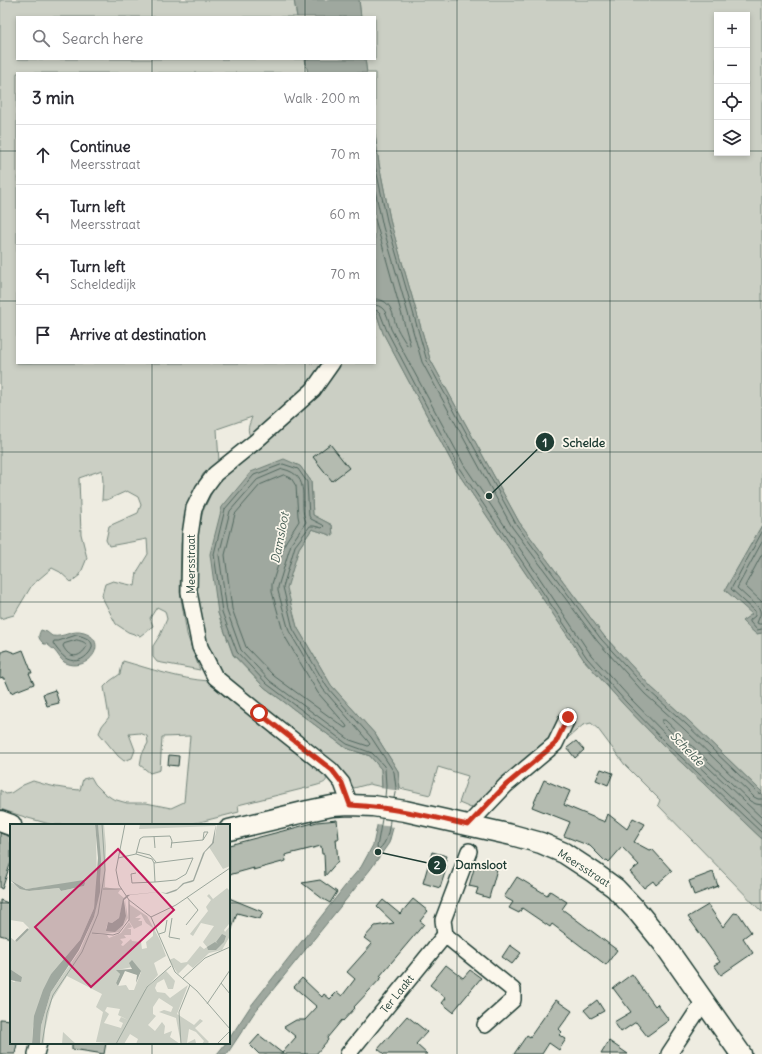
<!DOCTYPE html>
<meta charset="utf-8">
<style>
:root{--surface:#fff;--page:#f7f7f7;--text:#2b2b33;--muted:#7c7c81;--line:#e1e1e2}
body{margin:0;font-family:Delius,sans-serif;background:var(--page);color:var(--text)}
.controls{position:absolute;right:12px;top:12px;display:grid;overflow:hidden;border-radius:0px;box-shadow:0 2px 6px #0003}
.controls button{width:36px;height:36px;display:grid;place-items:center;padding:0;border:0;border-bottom:1px solid var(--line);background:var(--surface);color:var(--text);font:20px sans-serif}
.stop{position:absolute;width:12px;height:12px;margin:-9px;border:3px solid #c8321e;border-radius:50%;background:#fff}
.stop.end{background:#c8321e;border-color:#fff;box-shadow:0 1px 4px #0008}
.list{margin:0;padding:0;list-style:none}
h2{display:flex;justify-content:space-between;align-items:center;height:52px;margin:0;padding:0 16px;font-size:17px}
h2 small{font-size:13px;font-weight:400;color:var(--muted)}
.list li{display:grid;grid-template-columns:26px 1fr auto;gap:12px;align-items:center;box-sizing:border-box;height:60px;padding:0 16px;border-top:1px solid var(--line)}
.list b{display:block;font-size:15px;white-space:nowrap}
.list p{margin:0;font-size:13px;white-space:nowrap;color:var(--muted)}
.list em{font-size:13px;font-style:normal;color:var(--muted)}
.icon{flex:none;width:22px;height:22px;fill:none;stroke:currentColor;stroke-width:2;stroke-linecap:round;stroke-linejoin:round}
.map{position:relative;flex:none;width:762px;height:1054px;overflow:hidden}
.search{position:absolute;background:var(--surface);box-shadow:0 2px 6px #0003;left:16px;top:16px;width:360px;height:44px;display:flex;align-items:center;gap:10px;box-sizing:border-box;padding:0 14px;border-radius:0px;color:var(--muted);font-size:15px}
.panel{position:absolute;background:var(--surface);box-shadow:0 2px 6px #0003;left:16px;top:72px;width:360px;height:292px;border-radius:0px}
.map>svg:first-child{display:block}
</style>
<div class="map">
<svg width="762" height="1054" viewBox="0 0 762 1054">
<rect width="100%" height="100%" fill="#eeece1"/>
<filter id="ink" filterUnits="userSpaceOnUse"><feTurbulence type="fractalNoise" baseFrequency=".025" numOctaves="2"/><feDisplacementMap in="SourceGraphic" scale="8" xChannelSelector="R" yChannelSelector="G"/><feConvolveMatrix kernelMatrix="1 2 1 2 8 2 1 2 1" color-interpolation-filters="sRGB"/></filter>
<g filter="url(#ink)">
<g fill="#cbcfc4" stroke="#75867c" fill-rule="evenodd">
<path d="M0,0H294L297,17H17V59H305L308,73H17V363H324C306,393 277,415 251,438C246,429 249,426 252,417L217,429L219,462L203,474L188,506L181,544L180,592L187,634L192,649L200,670L157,662L153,657V646L160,635L167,619L165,611L157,607L150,618L153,626L140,636L128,632L116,624L103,599L102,595L105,584L113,581L135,586L137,572L148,554L147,539L109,546L106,540L109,526L138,513L141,505L138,497L127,491L107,500H102L103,482L102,470L79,478L81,534L87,558L80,575L71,582L60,572L52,568L32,585L14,615L0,619Z"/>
<path d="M359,0H762V525L725,590L753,614L742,621L756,634L762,633V792L689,721L652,688L604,636L519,522L430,359L391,224L379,164L375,134V73H367L365,59H375V17H361ZM717,15H747V153H717Z"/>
<polygon points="375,309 383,333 456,470 584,660 624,705 663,745 762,839 762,912 658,805 660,800 625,765 598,729 591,723 583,725 556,748 539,749 471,808 459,803 468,776 438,767 430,795 400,788 398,771 375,734 331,685 297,627 286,588 299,548 312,529 333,536 332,525 313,515 311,481 300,466 218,613 233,655 264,687 346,748 370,756 381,769 382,787 369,784 354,788 335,766 315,747 302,739 233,685 217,668 207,647 195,597 197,536 203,511 213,490 222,477 272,436 326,363 375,363"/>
<path d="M123,661C151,669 179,679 209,681C218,692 230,700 241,709C267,731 294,751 322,770C331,782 325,783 314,786L238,805L239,812L188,825H53L28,818L0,809V790L6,794L11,793L23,785L33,781C48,786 64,789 80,790L83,779L91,777L95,784L104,793L113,799L127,803H146L171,808L184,802L190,736L162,737L160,770L150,773L140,765L142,754L148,743L147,736L140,733L129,734L135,750L132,758L124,761L118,756L99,733L102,726L109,717L104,687L110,681L120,674Z"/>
</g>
<g fill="#9fa89f" stroke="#6c7d74">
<polygon points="294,0 359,0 361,17 297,17"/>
<polygon points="305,59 365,59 367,73 308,73"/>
<polygon points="375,134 379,164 391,224 430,359 519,522 604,636 652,688 689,721 762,792 762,839 663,745 624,705 584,660 456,470 383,333 375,309"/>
<polygon points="284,459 300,466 311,481 313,515 332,525 333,536 312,529 299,548 287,588 297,627 331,685 375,734 398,771 400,788 393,828 389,843 370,870 254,1013 227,1054 217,1054 226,1043 229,1043 229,1039 250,1007 349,881 361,867 373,845 377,826 382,787 381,769 370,756 346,748 264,687 233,654 218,613 210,554 222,507 251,472"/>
<polygon points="762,525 762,633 756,634 742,621 752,614 725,590"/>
<path d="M41,630L47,632L52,636C64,638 72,629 84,633C111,641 87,675 64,662C60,659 58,654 54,650C52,648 49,646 47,644H44C39,639 37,637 41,630Z"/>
</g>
<polygon fill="#eeece1" points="380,788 401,791 395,827 376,825"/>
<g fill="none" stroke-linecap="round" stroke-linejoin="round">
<g stroke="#52685f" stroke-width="1">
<polyline points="375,165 388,225 427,361 516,524 601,639 649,691 686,724 758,793 762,794"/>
<polyline points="375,190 383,227 422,362 512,527 598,642 645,694 683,728 754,797 758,799 762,799"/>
<path d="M375,219L410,344V346L407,345C404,340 400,334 397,328C392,315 393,300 375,299"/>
<path d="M375,305C387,306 388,320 391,329L464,465L591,655L630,698L669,738L762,826"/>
<polyline points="375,310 378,311 380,313 387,331 459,468 587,658 626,702 665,742 762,833"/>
<path d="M283,469C314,476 297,503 306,522L291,544L278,587V591L289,631L323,689L367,740L370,744L368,746L350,740L270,681L241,650L227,611L219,555L230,511L257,480Z"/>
<polygon points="284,475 291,478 296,486 298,516 299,521 285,543 272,584 272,592 284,635 318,693 346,725 347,727 345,728 274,676 246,647 232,609 225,555 235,514 260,485"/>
<polyline points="762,532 731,589 755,611 755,616 750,620 750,622 757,630 762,629"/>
<path d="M762,542L737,588L759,608C762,614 759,617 757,623L759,624H762"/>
<polyline points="762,554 745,586 762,602"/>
<path d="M77,635C86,637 98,642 89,653C83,660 76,663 67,659C62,656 55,647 53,643L54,641H58Z"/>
<path d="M77,640C81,641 86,642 87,646C80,659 69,659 63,646L64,644Z"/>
<polyline points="385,797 386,786 385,769 384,766 372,753 347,744 267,684 237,652 222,612 214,554 225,509 254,475 283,464 298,469 307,482 309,516 311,519 323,525 324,526 322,528 314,526 310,526 295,546 283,587 293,629 327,687 371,737 394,772 396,788 394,798"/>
<polyline points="762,805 756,804 750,801 665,720 662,720 662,723 673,734 762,818"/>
<path d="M382,819L377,847L379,849C387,843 389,830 390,820"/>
</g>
</g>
<g fill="#b4bbb0" stroke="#1f3d34">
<polygon points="330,444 349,468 332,481 313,457"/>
<polygon points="7,650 15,653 23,650 32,673 29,673 34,684 11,693 5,679 3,679 3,677 0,678 1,655 3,651"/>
<polygon points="55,690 59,703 47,706 43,694"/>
<polygon points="576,741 584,750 575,758 567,748"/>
<polygon points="169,755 179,756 178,766 168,765"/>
<polygon points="601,769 613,773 608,785 596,780"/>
<polygon points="544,780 570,791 564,805 588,815 605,822 608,814 627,829 633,818 645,824 634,842 649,850 652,849 672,871 656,885 653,881 644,888 630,872 639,865 622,847 609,862 607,860 605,861 590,846 564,836 570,822 532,807"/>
<polygon points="337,820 339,839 336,839 338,861 325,876 324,854 322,854 321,846 285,855 286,861 253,870 254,868 229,875 229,845 317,822"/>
<polygon points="0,833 11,837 11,862 2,889 0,888"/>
<polygon points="432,852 447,856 444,865 447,866 440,888 423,883"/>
<polygon points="476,862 497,869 489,898 476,894 478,888 469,886"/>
<polygon points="713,872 718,886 694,895 689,881"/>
<polygon points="517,877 547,895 550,891 567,902 562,909 617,950 606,965 552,924 550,927 522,908 519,913 509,908 513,902 504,897"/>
<polygon points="320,880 337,892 330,903 323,899 302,883"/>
<polygon points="229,898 263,912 260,919 237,913 231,932 229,931"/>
<polygon points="413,899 428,911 420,921 424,924 380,976 382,977 354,1007 355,1008 343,1021 342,1020 327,1038 328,1040 316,1054 259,1054 250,1045 259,1035 282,1053 296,1037 284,1027 296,1020 305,1020 317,1007 294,987 302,978 322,997 324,994 330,999 337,992 342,996 355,979 347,972 372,944 364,938 375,926 394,923 377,907 383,900 400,914"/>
<polygon points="0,900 11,904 11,938 0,935"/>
<polygon points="708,905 723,927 734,913 739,914 751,932 743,938 753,953 721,975 714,965 720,962 688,917"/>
<polygon points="510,945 521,953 512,964 502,957"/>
<polygon points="446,965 463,978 470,970 481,978 453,1012 442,1003 446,998 430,985"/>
<polygon points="632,974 655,1006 657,1004 669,1020 647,1036 636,1022 621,1032 614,1022 631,1012 613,988"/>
<polygon points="556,1000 572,1011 559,1029 562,1032 559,1035 566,1039 559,1050 549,1043 542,1054 514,1054 527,1035 530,1037"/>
<polygon points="597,1000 604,1011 591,1018 584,1010"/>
<polygon points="407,1016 427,1032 416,1044 427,1054 384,1054 378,1049"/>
<polygon points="0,1019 11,1020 11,1043 17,1044 15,1054 0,1054"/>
<polygon points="609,1041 628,1054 601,1054"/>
<polygon points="72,1043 106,1043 104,1054 72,1049"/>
</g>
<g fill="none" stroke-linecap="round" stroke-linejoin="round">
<defs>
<g id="minor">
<polyline points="332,363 313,390 256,441 215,474 203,490 194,508 190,535 189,592 200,647 215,677 259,713 331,770 342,783 350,805"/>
<polyline points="468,825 506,785 555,744 568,717"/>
<polyline points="445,935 443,920 469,851"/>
<polyline points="36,1054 39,1043"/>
<polyline points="348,1054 445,935 513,990 513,1000 485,1025"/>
<polyline points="669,1054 704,1001"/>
</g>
<g id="major">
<polyline points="0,821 11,825"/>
<polyline points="229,830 308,811 332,806 350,805 373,806 405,811 512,835 541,843 564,853 593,872 615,888 637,911 663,943 741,1054"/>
</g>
</defs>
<use href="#minor" stroke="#1f3d34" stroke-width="18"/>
<use href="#major" stroke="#1f3d34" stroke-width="23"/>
<use href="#minor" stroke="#fbf7ec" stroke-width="15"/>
<use href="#major" stroke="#fbf7ec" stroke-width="20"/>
</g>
</g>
<g fill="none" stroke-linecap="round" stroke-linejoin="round" filter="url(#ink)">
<path stroke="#c8321e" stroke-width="5" d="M259,713L332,770L342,783L350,805C390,807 429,816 468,825L506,785L555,744L568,717"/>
</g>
<path fill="none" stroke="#1f3d34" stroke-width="1" stroke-opacity="0.55" d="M152,0V17M305,0V17M457,0V1054M610,0V1054M152,59V73M305,59V73M0,151H17M375,151H717M747,151H762M0,301H17M375,301H762M152,363V825M305,363V1054M0,452H762M0,602H762M0,753H762M0,903H11M229,903H762M152,1043V1054"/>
<g text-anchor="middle" stroke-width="3.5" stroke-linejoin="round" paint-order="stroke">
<g font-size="11" fill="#1f3d34" stroke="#fbf7ec">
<text transform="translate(191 564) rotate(-90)" y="4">Meersstraat</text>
<text transform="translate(584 868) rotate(33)" y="4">Meersstraat</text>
<text transform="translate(397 994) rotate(-51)" y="4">Ter Laakt</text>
</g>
<g font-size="12" font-style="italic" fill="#455d54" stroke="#fbf7ec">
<text transform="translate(280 538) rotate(-79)" y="4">Damsloot</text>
<text transform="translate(687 749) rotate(46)" y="4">Schelde</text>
</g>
</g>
<g transform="translate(10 824)">
<rect width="220" height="220" fill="#eeece1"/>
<path d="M0,0H85L86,11L87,61L84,84L70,116L41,150L23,203L22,220H0V156L4,158L12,153L0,145V113L5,117L19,104L13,98L0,96V58L19,67L49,64L51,67L74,62L75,57L16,65L0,56ZM88,0H94L96,22L95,63L110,66L108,69L114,74L109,94L102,99L98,98L96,105L116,92L115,75L118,94L109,108L86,111H97L99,114L111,109L119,98L122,103L117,105H121V111H114L116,114L110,115L113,118L111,121L113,122L121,115L122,117L131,118L132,125L137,124L136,118L143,112V104L136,99L131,90L125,94H131L128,97H132V101L124,105L119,97V80L137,92L150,116L156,132L144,139L148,151L134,166L156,147L165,157L163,165H158L154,155L147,159L145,164L147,168L155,169L160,174L178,161L167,190L184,201L190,195L193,197L185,204L199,218L197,220H192L194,217L186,208L179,205L177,219L185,215L186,219L171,220L166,194L149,188L154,186L161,188L163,183L149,174L143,183V190L146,192L138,201L145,207L152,198L155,202L154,210L162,207L160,213L170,220H126L128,215L120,210L114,220L86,218L93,188L86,183L92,170L57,152L42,176L35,206L34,220H30L31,202L41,168L70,126L84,93L91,56ZM123,143L131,148L124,166H119L116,161L108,162L106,159L110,150L107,146ZM97,183L110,185L108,191L118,196L111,193L109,197L113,199L111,204L94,199L99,190L95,187ZM130,0H206L205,2L129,5ZM207,0H220V42L213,45L199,23L204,19ZM217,64L220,67V90L219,100L214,106L215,108L220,102V112L212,126L199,129L183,144L178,140L168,150L159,136L164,134L171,139L177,138L190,122L194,125L197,123L193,118L204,102L191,99L183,112L180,110L198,87L196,83L201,76L197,72L199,70L203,75ZM53,208L66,220H52Z" fill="#cbcfc4" fill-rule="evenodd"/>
<path d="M85,0H88L91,35L90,68L84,93L69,126L41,168L31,202L30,220H22L24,192L33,166L41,150L70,116L84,84L88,34ZM206,0L204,19L195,28L184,57L182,58L174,60L166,67L157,70L149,68L120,71L114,76L116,92L113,101L105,108L96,107L98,98L102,99L109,94L113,75L117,71L148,68L156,69L167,65L173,59L183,56L193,29L202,19ZM0,56L16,65L74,56L75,59L74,62L51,67L49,64L19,67L10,65ZM212,110L216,112L214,118L206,126H198L197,123L205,118L208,120L206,118ZM122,136L131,147L126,159L127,151L115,147L108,162L106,159L110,150L106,146L122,145L119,139ZM0,145L12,153L11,158L0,156Z" fill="#9fa89f"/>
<path fill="none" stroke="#9fa89f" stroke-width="2" d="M6,117L18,105"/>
<path fill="none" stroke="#9ba69c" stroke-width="1" d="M115,0L106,46L109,61L119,76L141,93L165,148L187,167L220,205M144,12L145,24M161,19L193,16L194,8H198L193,16M127,28L140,31L146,38M126,30L142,35L144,39L145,58L166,56L176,50L183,34L144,39M108,34L126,30L130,15L133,13L160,12L162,17L161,24M126,49L121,50L122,59L145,58M93,65H112M141,93L166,81L220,44M162,94L159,113L170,115M176,101L188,86L177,73M82,109L103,111L109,109L119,96V76M149,110L155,108L157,96M172,155L195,134L220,123M211,159L220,170M197,180L220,146M32,220L37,189L43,171L72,128L88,90L95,46L92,0M106,220L137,163L161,142M171,220L169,188L180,161M207,220L220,207"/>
<path fill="#c2185b" fill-opacity="0.15" stroke="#c2185b" stroke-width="2" d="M108,25L164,86L81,163L25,103Z"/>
<rect width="220" height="220" fill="none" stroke="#1f3d34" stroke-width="2"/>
</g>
<path fill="none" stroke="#1f3d34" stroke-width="1.5" d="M489 496L545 442M378 852L437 865"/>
<g fill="#1f3d34" stroke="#fbf7ec" stroke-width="1.5">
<circle cx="489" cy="496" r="4"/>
<circle cx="378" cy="852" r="4"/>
<circle cx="545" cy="442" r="10"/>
<circle cx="437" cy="865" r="10"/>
</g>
<g font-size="12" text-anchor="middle" font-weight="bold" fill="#fff">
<text x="545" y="447">1</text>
<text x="437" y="869">2</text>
</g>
<g font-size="12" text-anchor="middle" font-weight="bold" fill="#1f3d34" stroke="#fbf7ec" stroke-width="3.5" stroke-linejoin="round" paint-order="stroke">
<text x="584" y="447">Schelde</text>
<text x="481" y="869">Damsloot</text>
</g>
</svg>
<div class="controls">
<button>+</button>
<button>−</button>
<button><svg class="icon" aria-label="locate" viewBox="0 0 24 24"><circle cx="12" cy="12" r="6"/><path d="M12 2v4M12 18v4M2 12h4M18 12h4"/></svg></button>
<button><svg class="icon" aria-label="layers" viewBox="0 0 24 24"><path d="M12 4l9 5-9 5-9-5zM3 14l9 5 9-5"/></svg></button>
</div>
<div class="stop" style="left:259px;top:713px"></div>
<div class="stop end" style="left:568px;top:717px"></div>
<div class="search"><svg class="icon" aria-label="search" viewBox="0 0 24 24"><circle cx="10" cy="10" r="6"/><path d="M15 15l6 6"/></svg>Search here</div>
<section class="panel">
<h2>3 min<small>Walk · 200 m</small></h2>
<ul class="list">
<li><svg class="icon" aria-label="ahead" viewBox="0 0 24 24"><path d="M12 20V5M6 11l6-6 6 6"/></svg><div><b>Continue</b><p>Meersstraat</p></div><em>70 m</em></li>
<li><svg class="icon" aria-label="left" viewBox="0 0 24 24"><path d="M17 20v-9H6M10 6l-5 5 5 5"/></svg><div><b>Turn left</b><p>Meersstraat</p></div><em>60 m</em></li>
<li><svg class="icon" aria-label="left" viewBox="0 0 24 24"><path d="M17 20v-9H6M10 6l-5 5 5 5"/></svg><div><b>Turn left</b><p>Scheldedijk</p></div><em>70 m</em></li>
<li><svg class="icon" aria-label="arrive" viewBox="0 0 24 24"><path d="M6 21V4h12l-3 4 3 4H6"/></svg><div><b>Arrive at destination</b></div></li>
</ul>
</section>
</div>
